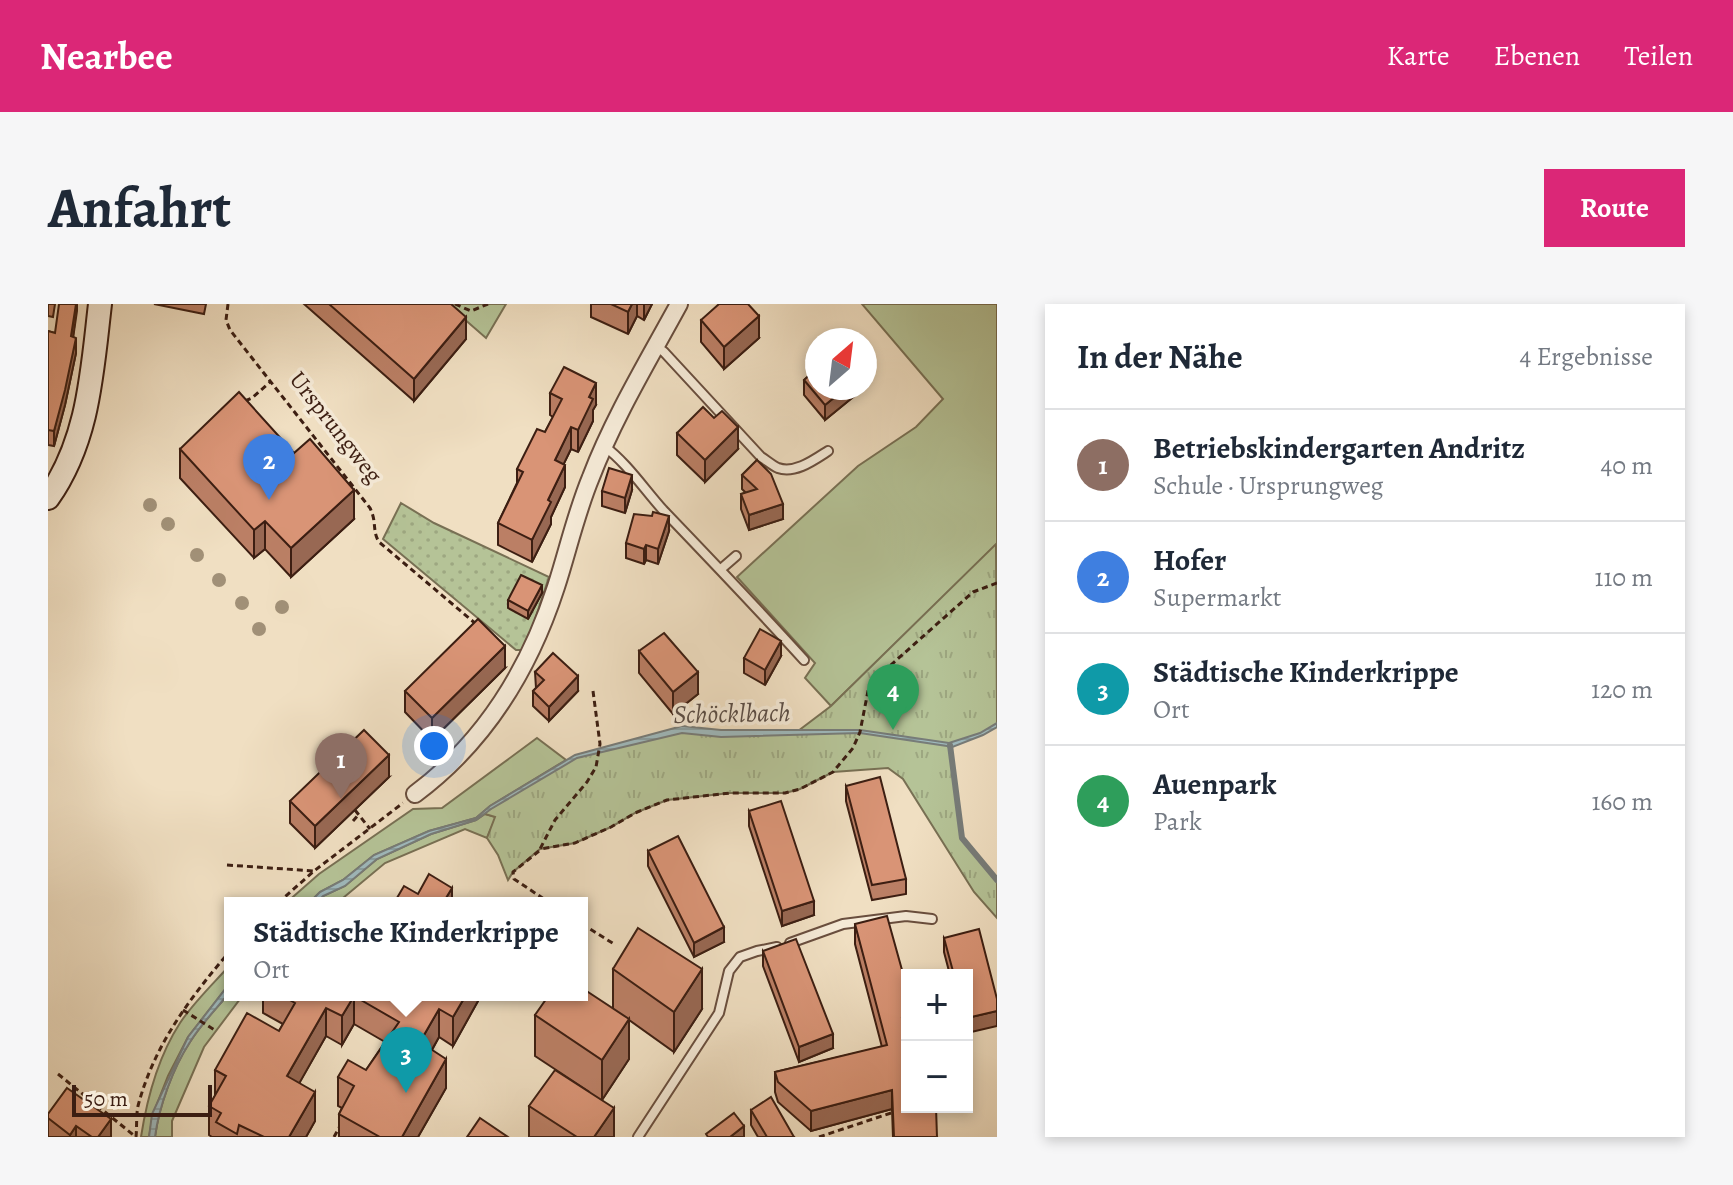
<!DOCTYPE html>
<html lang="de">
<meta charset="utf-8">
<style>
:root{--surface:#fff;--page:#f6f6f7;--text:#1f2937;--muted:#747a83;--line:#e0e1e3;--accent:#db2777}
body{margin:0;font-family:Alegreya,serif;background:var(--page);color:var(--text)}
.controls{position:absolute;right:24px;bottom:24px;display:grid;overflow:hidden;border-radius:0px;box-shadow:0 4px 12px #0003}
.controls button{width:72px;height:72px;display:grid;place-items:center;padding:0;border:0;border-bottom:2px solid var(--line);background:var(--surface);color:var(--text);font:40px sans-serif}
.compass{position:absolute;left:757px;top:24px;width:72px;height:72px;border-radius:50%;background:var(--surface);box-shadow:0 4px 12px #0003;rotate:28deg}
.scale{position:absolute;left:24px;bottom:20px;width:140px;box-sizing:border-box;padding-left:8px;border:4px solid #3c1e12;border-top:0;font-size:22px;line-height:28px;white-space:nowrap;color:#3c1e12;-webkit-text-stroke:6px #f5ead7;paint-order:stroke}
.you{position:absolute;left:386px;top:442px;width:28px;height:28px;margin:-20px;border:6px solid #fff;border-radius:50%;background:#1a73e8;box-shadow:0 0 0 12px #1a73e833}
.badge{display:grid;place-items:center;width:52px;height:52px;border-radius:50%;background:var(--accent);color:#fff;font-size:26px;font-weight:700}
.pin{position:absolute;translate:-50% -66px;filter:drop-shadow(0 2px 4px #0008)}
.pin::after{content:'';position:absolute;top:42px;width:28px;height:24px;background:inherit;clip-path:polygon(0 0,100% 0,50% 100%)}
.popup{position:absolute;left:176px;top:593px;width:364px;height:104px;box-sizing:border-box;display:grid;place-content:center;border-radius:0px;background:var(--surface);filter:drop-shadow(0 2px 6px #0005);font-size:26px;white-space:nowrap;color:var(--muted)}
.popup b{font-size:30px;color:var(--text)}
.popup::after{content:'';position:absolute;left:50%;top:100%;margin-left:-16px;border:16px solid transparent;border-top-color:var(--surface)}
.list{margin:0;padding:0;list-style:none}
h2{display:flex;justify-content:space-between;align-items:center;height:104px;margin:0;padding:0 32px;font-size:34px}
h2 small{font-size:26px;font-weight:400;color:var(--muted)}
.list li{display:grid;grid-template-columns:52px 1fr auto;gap:24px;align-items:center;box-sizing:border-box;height:112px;padding:0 32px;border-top:2px solid var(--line)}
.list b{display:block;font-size:30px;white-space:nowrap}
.list p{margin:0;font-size:26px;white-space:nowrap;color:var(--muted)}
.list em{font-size:26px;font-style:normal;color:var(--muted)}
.map{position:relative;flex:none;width:949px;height:833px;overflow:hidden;border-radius:0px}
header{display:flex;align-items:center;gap:48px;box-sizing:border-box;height:112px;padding:0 40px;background:var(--accent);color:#fff}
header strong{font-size:38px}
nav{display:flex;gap:44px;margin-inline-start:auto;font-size:28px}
.intro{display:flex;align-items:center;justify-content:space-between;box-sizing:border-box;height:192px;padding:0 48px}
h1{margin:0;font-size:56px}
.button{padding:20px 36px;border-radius:0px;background:var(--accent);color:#fff;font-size:28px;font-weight:700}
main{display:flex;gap:48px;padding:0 48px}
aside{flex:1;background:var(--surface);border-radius:0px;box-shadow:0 4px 12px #0003}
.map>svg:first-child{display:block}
</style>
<header>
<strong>Nearbee</strong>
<nav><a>Karte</a><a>Ebenen</a><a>Teilen</a></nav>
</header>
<div class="intro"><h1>Anfahrt</h1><a class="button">Route</a></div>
<main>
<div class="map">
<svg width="949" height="833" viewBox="0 0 949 833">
<defs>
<pattern id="park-tufts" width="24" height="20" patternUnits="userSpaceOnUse" patternTransform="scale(2)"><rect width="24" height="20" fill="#b5c397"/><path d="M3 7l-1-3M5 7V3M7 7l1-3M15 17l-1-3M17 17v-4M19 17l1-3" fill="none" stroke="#9da781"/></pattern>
<pattern id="garden-dots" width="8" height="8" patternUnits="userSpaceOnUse" patternTransform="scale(2)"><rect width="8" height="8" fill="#b5c397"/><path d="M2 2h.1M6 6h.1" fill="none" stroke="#9da781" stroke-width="1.8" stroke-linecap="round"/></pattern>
<pattern id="water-rules" width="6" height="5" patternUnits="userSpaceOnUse" patternTransform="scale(2)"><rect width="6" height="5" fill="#9fbabe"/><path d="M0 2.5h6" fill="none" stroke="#8a9fa2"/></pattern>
</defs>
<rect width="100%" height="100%" fill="#f0dfc2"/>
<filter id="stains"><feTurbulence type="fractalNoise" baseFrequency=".0025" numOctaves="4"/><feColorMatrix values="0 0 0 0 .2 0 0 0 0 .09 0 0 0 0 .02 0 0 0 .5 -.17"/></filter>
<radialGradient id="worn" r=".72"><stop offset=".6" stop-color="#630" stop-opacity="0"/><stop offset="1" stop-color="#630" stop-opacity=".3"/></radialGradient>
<g fill="#b5c397" stroke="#787054" stroke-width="2">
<polygon points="399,0 458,0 438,34"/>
<polygon points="814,0 949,0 949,240 783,402 757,374 767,359 689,273 810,162 868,123 895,95"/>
<polygon points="489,434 518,456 442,502 428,514 381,527 326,551 295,576 272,588 261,599 238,599 271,570 365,505 394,504"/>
<polygon points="437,510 448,513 439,534 417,525 337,559 289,599 269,599 275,592 297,582 329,555 383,530 428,516"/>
<path d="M182,661V679L140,733L120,772L105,810L101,833H93C99,794 110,753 132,719C145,699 166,679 182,661Z"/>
<path d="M182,688V691H195L156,743L124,817V833H107C111,802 125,764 142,738C153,720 169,704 182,688Z"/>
</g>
<polygon fill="url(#park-tufts)" stroke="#787054" stroke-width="2" points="948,240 949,420 933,430 902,441 914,534 949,576 949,614 926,588 855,475 840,464 785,468 752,485 737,489 682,489 619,496 587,509 563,523 527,539 492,545 465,568 460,576 450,551 439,534 447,513 437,510 439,507 527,453 634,425 673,429 750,427 783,402"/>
<polygon fill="url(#garden-dots)" stroke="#787054" stroke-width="2" points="353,199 386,219 501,273 477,346 468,346 335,235"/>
<g fill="url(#water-rules)" stroke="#777c79" stroke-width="2">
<polygon points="949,419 949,423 935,431 902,444 899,442 812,429 673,433 634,429 529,454 443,505 428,516 383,530 329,555 297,582 275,592 269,599 261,599 272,588 295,576 326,551 381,527 428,514 442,502 527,451 634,422 673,426 812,426 901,439 932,429"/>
<path d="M182,679V688C169,704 153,720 142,738C125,764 111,802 107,833H101L104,810L140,733Z"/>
</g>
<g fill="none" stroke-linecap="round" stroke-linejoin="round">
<polyline stroke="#777c79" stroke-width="6" points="902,441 914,534 949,576"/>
<defs>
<g id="lane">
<path d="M608,42L616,48L713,153C718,156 725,162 730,164C747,170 766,156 780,147"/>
<path d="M556,142C579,159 596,185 615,206C663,256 710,305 756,356"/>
<polyline points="673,265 688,252"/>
<polyline points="742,639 795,620 858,612 884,615"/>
<polyline points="590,833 671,709 681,667 692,653 709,647 729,643"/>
</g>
<path id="street" d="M367,490C437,438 481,366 508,283C520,246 528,209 543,173C566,113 600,57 631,0"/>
<path id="secondary" d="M0,194C41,136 44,68 52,0"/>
</defs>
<use href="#lane" stroke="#694e3e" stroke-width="12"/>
<use href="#street" stroke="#694e3e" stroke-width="20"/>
<use href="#secondary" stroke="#3c1e12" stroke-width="26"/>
<g stroke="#3c1e12" stroke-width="3" stroke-dasharray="6 4" stroke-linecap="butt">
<path d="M180,0L178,16L182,26L322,204C329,218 324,227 331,238L428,320"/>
<polyline points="407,0 423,7 440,0"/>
<polyline points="197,97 204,94 222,78"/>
<polyline points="545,387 552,440 548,463 539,478 507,516 492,545 527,539 563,523 587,509 619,496 682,489 737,489 752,485 785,468 805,444 812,428 820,387 826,376 925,288 949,279"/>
<polyline points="307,506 322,525"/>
<polyline points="305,517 311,510"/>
<polyline points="491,547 465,568 466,575 502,599"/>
<polyline points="179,561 266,567"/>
<polyline points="230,599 266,567 355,499"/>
<polyline points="534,620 566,640"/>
<polyline points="135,706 168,727"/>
<polyline points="10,770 88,833"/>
<path d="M88,833C89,823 88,812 90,802C106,741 142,694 182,647"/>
<polyline points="286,833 292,822"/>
<polyline points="771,833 846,808"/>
</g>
<use href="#lane" stroke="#f5ead7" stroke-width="8"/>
<use href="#street" stroke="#f5ead7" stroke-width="16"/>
<use href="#secondary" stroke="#f5ead7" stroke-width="22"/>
</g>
<g fill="#a19077">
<circle cx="102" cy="201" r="7"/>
<circle cx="120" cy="220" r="7"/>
<circle cx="149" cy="251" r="7"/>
<circle cx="171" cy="276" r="7"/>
<circle cx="194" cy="299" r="7"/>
<circle cx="234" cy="303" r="7"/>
<circle cx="211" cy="325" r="7"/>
</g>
<g fill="#bb7f65" stroke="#3c1e12" stroke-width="2">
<polygon points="0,0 7,0 5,13 0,12"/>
<polygon points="29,0 25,33 28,49 17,101 6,142 0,141 0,27 7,29"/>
<polygon points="106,0 158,0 156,10"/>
<polygon points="256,0 403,0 418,35 366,97"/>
<polygon points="543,0 604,0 596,16 589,12 580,30 543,13"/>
<polygon points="653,16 711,34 676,65 653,38"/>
<polygon points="763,66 810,84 810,89 777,116 756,91 756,76 763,70"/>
<polygon points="502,89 548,101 545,106 545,117 530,148 523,145 515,161 517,183 503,213 503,220 484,258 450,241 450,219 469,179 469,165 497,128 505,113 502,111"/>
<polygon points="629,129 690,145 657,178 629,151"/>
<polygon points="132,145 306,215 243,273 217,245 206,254 132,174"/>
<polygon points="709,156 735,215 701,226 693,205 693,190 698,189 694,185 694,171"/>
<polygon points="584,186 577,209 554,202 554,187"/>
<polygon points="621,227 610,260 598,256 596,260 578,254 578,239"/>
<polygon points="494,289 480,315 460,304 460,296"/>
<polygon points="591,347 650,390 625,410 591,369"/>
<polygon points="733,352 717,381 696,369 696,354"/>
<polygon points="457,364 384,436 357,408 357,387"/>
<polygon points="487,368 530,387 501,417 485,402 485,387 488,384"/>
<polygon points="341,473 267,544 242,519 242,497"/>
<polygon points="798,482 858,575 858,590 824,596 798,497"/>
<polygon points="701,507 766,611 734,622 701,522"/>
<polygon points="600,547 676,638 646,653 600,562"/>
<polygon points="807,620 859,803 889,833 845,833 844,805 763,827 730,798 727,788 727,768 834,743 807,640"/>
<polygon points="896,634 919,671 902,671 896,648"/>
<polygon points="715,647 785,744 751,758 715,662"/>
<polygon points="565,665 654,705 626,748 581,716 581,755 554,796 566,833 481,833 481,802 540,787 487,752 487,711 565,704"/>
<polygon points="215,691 430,691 430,697 405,742 391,733 384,746 398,784 370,833 291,833 291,810 294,804 290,802 290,773 318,766 337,738 306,720 294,741 278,732 251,779 267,817 258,833 164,833 161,831 161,802 167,792 167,766 231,727 235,720 215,709"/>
<polygon points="703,806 746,833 710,833 703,821"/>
<polygon points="0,810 63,833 0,833"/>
</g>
<g fill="#986853" stroke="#3c1e12" stroke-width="2">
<polygon points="28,0 29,0 29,7 23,48 23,32"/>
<polygon points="584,0 589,0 589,12 580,30 580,8"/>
<polygon points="596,0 604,0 596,16"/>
<polygon points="711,12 711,34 676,65 676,43"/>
<polygon points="418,13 418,35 366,97 366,75"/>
<polygon points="28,34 28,49 17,101 6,142 6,127"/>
<polygon points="548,79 548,101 545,106 545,117 530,148 530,126 541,93"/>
<polygon points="798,84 810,84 810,89 777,116 777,101"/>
<polygon points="523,123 523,145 507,178 507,156"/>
<polygon points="690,123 690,145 657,178 657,156"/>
<polygon points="517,161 517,183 503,213 503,220 484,258 484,236 500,196"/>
<polygon points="584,171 584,186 577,209 577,194"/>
<polygon points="306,186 306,215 243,273 243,244"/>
<polygon points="735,200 735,215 701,226 701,211"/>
<polygon points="621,212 621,227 610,260 610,245"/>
<polygon points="217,217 217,245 206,254 206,226"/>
<polygon points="598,241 598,256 596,260 596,245"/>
<polygon points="494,281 494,289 480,315 480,307"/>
<polygon points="733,337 733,352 717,381 717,366"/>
<polygon points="457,342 457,364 384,436 384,414"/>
<polygon points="650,368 650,390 625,410 625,388"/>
<polygon points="530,372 530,387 501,417 501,403"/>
<polygon points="341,451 341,473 267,544 267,522"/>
<polygon points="404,584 404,599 395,599"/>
<polygon points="766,597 766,611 734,622 734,607"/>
<polygon points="676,623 676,638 646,653 646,639"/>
<polygon points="654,665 654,705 626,748 626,708"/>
<polygon points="418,691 430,691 430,697 405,742 405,713"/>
<polygon points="306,692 306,720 294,741 294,712"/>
<polygon points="278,704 278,732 239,801 239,772"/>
<polygon points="391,705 391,733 372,767 372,738"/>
<polygon points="949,707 949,722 919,729 919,714"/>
<polygon points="859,712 859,732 854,714"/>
<polygon points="581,715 581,755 554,796 554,756"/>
<polygon points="785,730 785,744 751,758 751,743"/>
<polygon points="398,755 398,784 370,833 354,833"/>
<polygon points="844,786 844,805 763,827 763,807"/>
<polygon points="267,788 267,817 258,833 241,833"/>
<polygon points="566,804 566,833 546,833"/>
<polygon points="63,815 63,833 50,833"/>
<polygon points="28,822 28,833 22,833 22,831"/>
<polygon points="696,822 696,833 682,833"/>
</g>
<g fill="#d99476" stroke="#3c1e12" stroke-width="2">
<polygon points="11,0 28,0 23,32 28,34 17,86 6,127 0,126 0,27 7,29"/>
<polygon points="281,0 403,0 418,13 366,75"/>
<polygon points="563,0 584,0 580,8"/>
<polygon points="671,0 700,0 711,12 676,43 653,16"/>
<polygon points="769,61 769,84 798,84 777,101 756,76 765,68 763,66"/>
<polygon points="516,63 548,79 541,93 545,95 530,126 523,123 507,156 517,161 500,196 503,198 484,236 450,219 475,168 469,165 489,125 497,128 514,95 502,89"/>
<polygon points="191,88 246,149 262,135 306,186 243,244 217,217 206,226 132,145"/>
<polygon points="655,103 666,114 674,107 690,123 657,156 629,129"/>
<polygon points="709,156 723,170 735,200 701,211 693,190 709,185 694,171"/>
<polygon points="561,164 584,171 577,194 554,187"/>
<polygon points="605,208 621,212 610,245 598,241 596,245 578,239 586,210 604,212"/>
<polygon points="473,271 494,281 480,307 460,296"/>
<polygon points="430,315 457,342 384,414 357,387"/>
<polygon points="712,325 733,337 717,366 696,354"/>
<polygon points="616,329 650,368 625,388 591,347"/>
<polygon points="505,349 530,372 501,403 485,387 496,376 487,368"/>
<polygon points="316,426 341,451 267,522 242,497"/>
<polygon points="832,473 858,575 824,581 798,482"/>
<polygon points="733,497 766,597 734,607 701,507"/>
<polygon points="630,532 676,623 646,639 600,547"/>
<polygon points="381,570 404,584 395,599 346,599 356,582 370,590"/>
<polygon points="839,612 859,684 859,712 854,714 859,732 859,803 888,803 889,833 846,833 844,786 763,807 730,778 727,768 839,741 807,620"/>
<polygon points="590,624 654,665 626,708 565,665"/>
<polygon points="931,625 949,695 949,707 919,714 919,671 906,671 896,634"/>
<polygon points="748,635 785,730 751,743 715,647"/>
<polygon points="534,684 581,715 554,756 487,711 501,691 534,691"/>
<polygon points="233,691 418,691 405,713 391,705 372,738 398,755 354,833 332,833 291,810 306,782 290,773 300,756 318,766 351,718 306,692 294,712 278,704 239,772 267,788 241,833 216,833 191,821 189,830 168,818 173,809 161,802 178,772 167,766 199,709 231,727 247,699"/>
<polygon points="507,766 566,804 546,833 529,833 481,802"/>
<polygon points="19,784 63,815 50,833 44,833 28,822 22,831 0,814 0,810"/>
<polygon points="723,793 746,833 719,833 703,806"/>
<polygon points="686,809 696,822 682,833 660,833 658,830"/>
<polygon points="432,814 460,833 419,833"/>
</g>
<g text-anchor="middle" stroke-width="7" stroke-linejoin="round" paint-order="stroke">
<g font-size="24" fill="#3c1e12" stroke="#f5ead7">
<text transform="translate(288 123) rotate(52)" y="8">Ursprungweg</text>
</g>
<g font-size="26" font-style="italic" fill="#5a4d46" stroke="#f5ead7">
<text transform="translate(684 409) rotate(-1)" y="9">Schöcklbach</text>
</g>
</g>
<rect width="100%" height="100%" filter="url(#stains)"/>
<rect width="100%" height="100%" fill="url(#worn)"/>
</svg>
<div class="controls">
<button>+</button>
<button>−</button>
</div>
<svg class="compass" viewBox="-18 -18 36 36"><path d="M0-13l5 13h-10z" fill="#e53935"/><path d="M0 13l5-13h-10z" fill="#747a83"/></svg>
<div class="scale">50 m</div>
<div class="you"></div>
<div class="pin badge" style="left:293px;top:495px;background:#8d6e63">1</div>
<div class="pin badge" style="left:221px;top:196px;background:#3f7fe0">2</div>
<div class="pin badge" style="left:358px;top:789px;background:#0f9aa8">3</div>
<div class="popup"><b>Städtische Kinderkrippe</b>Ort</div>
<div class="pin badge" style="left:845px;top:426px;background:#2e9e5b">4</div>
</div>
<aside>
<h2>In der Nähe<small>4 Ergebnisse</small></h2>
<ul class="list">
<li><span class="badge" style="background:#8d6e63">1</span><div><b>Betriebskindergarten Andritz</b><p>Schule · Ursprungweg</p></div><em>40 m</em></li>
<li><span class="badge" style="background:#3f7fe0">2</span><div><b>Hofer</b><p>Supermarkt</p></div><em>110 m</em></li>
<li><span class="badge" style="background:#0f9aa8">3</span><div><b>Städtische Kinderkrippe</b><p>Ort</p></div><em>120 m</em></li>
<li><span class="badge" style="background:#2e9e5b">4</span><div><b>Auenpark</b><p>Park</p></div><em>160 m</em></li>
</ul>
</aside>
</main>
